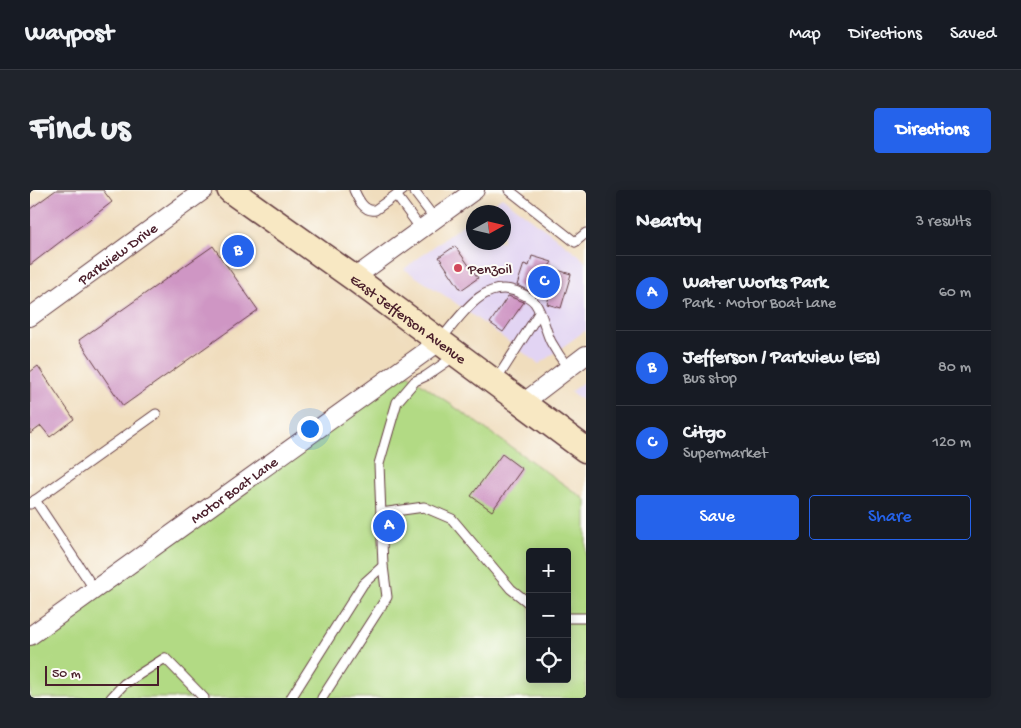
<!DOCTYPE html>
<meta charset="utf-8">
<style>
:root{--surface:#171b24;--page:#20242c;--text:#f1f3f6;--muted:#9ea1a6;--line:#363941;--accent:#2563eb}
body{margin:0;font-family:"Gochi Hand",sans-serif;background:var(--page);color:var(--text)}
.controls{position:absolute;right:15px;bottom:15px;display:grid;overflow:hidden;border-radius:5px;box-shadow:0 2px 12px #0003}
.controls button{width:45px;height:45px;display:grid;place-items:center;padding:0;border:0;border-bottom:1px solid var(--line);background:var(--surface);color:var(--text);font:25px sans-serif}
.compass{position:absolute;left:436px;top:15px;width:45px;height:45px;border-radius:50%;background:var(--surface);box-shadow:0 2px 12px #0003;rotate:82deg}
.scale{position:absolute;left:15px;bottom:12px;width:114px;box-sizing:border-box;padding-left:5px;border:2px solid #4a1f2b;border-top:0;font-size:14px;line-height:18px;white-space:nowrap;color:#4a1f2b;-webkit-text-stroke:4px #fdfcf7;paint-order:stroke}
.you{position:absolute;left:279px;top:238px;width:18px;height:18px;margin:-12px;border:4px solid #fff;border-radius:50%;background:#1a73e8;box-shadow:0 0 0 8px #1a73e833}
.badge{display:grid;place-items:center;width:32px;height:32px;border-radius:50%;background:var(--accent);color:#fff;font-size:16px;font-weight:700}
.pin{position:absolute;translate:-50% -50%;border:2px solid #fff;box-shadow:0 1px 5px #0006}
.list{margin:0;padding:0;list-style:none}
h2{display:flex;justify-content:space-between;align-items:center;height:65px;margin:0;padding:0 20px;font-size:21px}
h2 small{font-size:16px;font-weight:400;color:var(--muted)}
.list li{display:grid;grid-template-columns:32px 1fr auto;gap:15px;align-items:center;box-sizing:border-box;height:75px;padding:0 20px;border-top:1px solid var(--line)}
.list b{display:block;font-size:19px;white-space:nowrap}
.list p{margin:0;font-size:16px;white-space:nowrap;color:var(--muted)}
.list em{font-size:16px;font-style:normal;color:var(--muted)}
.actions{display:flex;gap:10px;padding:15px 20px}
.actions a{flex:1;padding:11px 0;border:1px solid var(--accent);border-radius:5px;text-align:center;font-size:18px;color:var(--accent)}
.actions .main{background:var(--accent);color:#fff}
.icon{flex:none;width:28px;height:28px;fill:none;stroke:currentColor;stroke-width:2;stroke-linecap:round;stroke-linejoin:round}
.map{position:relative;flex:none;width:556px;height:508px;overflow:hidden;border-radius:5px}
header{display:flex;align-items:center;gap:30px;box-sizing:border-box;height:70px;padding:0 25px;background:var(--surface);border-bottom:1px solid var(--line)}
header strong{font-size:24px}
nav{display:flex;gap:28px;margin-inline-start:auto;font-size:18px}
.intro{display:flex;align-items:center;justify-content:space-between;box-sizing:border-box;height:120px;padding:0 30px}
h1{margin:0;font-size:35px}
.button{padding:12px 22px;border-radius:5px;background:var(--accent);color:#fff;font-size:18px;font-weight:700}
main{display:flex;gap:30px;padding:0 30px}
aside{flex:1;background:var(--surface);border-radius:5px;box-shadow:0 2px 12px #0003}
.map>svg:first-child{display:block}
</style>
<header>
<strong>Waypost</strong>
<nav><a>Map</a><a>Directions</a><a>Saved</a></nav>
</header>
<div class="intro"><h1>Find us</h1><a class="button">Directions</a></div>
<main>
<div class="map">
<svg width="556" height="508" viewBox="0 0 556 508">
<rect width="100%" height="100%" fill="#fdfcf7"/>
<filter id="ink" filterUnits="userSpaceOnUse"><feTurbulence type="fractalNoise" baseFrequency=".02" numOctaves="2"/><feDisplacementMap in="SourceGraphic" scale="10" xChannelSelector="R" yChannelSelector="G"/><feConvolveMatrix kernelMatrix="1 2 1 2 8 2 1 2 1" color-interpolation-filters="sRGB"/></filter>
<filter id="wash" filterUnits="userSpaceOnUse"><feTurbulence type="fractalNoise" baseFrequency=".0096" numOctaves="4" result="noise"/><feDisplacementMap in="SourceGraphic" scale="20" xChannelSelector="R" yChannelSelector="G"/><feGaussianBlur stdDeviation="1.12" result="paint"/><feColorMatrix in="noise" values="0 0 0 0 0 0 0 0 0 0 0 0 0 0 0 0 0 1.4 0 .05"/><feComposite in="paint" operator="in"/></filter>
<g filter="url(#wash)">
<rect width="100%" height="100%" fill="#f0ddbd"/>
<g fill="#e2d4f3">
<polygon points="472,7 549,65 556,73 556,140 509,174 423,111 374,79 443,27 443,52 473,52 473,22 450,22"/>
<polygon points="556,190 556,213 540,202"/>
</g>
<path fill="#b2da84" stroke="#7e7c58" fill-rule="evenodd" d="M375,182L556,310V508H0V453ZM500,362H537V489H500Z"/>
<g id="blocks">
<g fill="#cf96c4">
<polygon points="26,0 73,0 82,12 0,75 0,19"/>
<polygon points="183,56 228,120 93,216 49,150"/>
<polygon points="425,56 448,88 431,100 409,67"/>
<polygon points="502,66 522,72 501,102 487,95 494,74 499,76"/>
<polygon points="527,80 541,84 531,118 517,114"/>
<polygon points="478,106 494,112 473,142 460,133"/>
<polygon points="8,176 44,229 20,247 11,236 0,244 0,182"/>
<polygon points="472,264 492,279 462,321 441,306"/>
</g>
</g>
</g>
<g filter="url(#ink)">
<use href="#blocks" fill-opacity="0" stroke="#633c41" stroke-width="1"/>
<g fill="none" stroke-linecap="round" stroke-linejoin="round">
<defs>
<g id="service">
<path d="M324,0C328,9 334,22 345,20L373,0"/>
<polyline points="383,0 405,29"/>
<polyline points="479,0 545,52 556,43"/>
<polyline points="366,5 391,39"/>
<path d="M410,150C430,128 451,90 485,101C492,104 501,107 505,113C513,124 515,140 521,152C526,161 532,170 538,178"/>
<polyline points="465,192 509,123"/>
<polyline points="5,310 65,400"/>
<polyline points="0,314 126,224"/>
<polyline points="351,323 394,317 422,329 481,399 500,414"/>
<polyline points="537,428 556,428"/>
<polyline points="81,508 94,494 135,468 174,508"/>
<polyline points="261,508 333,394 353,376"/>
<polyline points="292,508 357,407 353,376 349,274 367,212 385,191 396,186 425,166"/>
</g>
<g id="minor">
<polyline points="324,88 445,0"/>
<path id="s1" d="M0,127L174,0"/>
<polyline points="493,213 556,165"/>
<path id="s2" d="M0,446L409,152"/>
</g>
<g id="secondary">
<path id="s3" d="M200,0L324,88L556,260"/>
</g>
</defs>
<use href="#service" stroke="#633c41" stroke-width="11"/>
<use href="#minor" stroke="#633c41" stroke-width="20"/>
<use href="#secondary" stroke="#633c41" stroke-width="28"/>
<use href="#service" stroke="#fff" stroke-width="9"/>
<use href="#minor" stroke="#fff" stroke-width="18"/>
<use href="#secondary" stroke="#f8e8c3" stroke-width="25"/>
</g>
</g>
<circle fill="#d1495b" stroke="#fdfcf7" stroke-width="2" cx="428" cy="78" r="5"/>
<g text-anchor="middle" stroke-width="4" stroke-linejoin="round" paint-order="stroke">
<g font-size="15" fill="#4a1f2b" stroke="#fdfcf7">
<text dy="5" stroke="none"><textPath href="#s1" startOffset="108">Parkview Drive</textPath></text>
<text dy="5" stroke="none"><textPath href="#s3" startOffset="220">East Jefferson Avenue</textPath></text>
<text dy="5" stroke="none"><textPath href="#s2" startOffset="251">Motor Boat Lane</textPath></text>
</g>
<g font-size="15" fill="#4a1f2b" stroke="#fdfcf7" text-anchor="start">
<text x="438" y="83">Penzoil</text>
</g>
</g>
</svg>
<div class="controls">
<button>+</button>
<button>−</button>
<button><svg class="icon" aria-label="locate" viewBox="0 0 24 24"><circle cx="12" cy="12" r="6"/><path d="M12 2v4M12 18v4M2 12h4M18 12h4"/></svg></button>
</div>
<svg class="compass" viewBox="-18 -18 36 36"><path d="M0-13l5 13h-10z" fill="#e53935"/><path d="M0 13l5-13h-10z" fill="#9ea1a6"/></svg>
<div class="scale">50 m</div>
<div class="you"></div>
<div class="pin badge" style="left:359px;top:336px">A</div>
<div class="pin badge" style="left:208px;top:61px">B</div>
<div class="pin badge" style="left:514px;top:92px">C</div>
</div>
<aside>
<h2>Nearby<small>3 results</small></h2>
<ul class="list">
<li><span class="badge">A</span><div><b>Water Works Park</b><p>Park · Motor Boat Lane</p></div><em>60 m</em></li>
<li><span class="badge">B</span><div><b>Jefferson / Parkview (EB)</b><p>Bus stop</p></div><em>80 m</em></li>
<li><span class="badge">C</span><div><b>Citgo</b><p>Supermarket</p></div><em>120 m</em></li>
</ul>
<div class="actions"><a class="main">Save</a><a>Share</a></div>
</aside>
</main>
